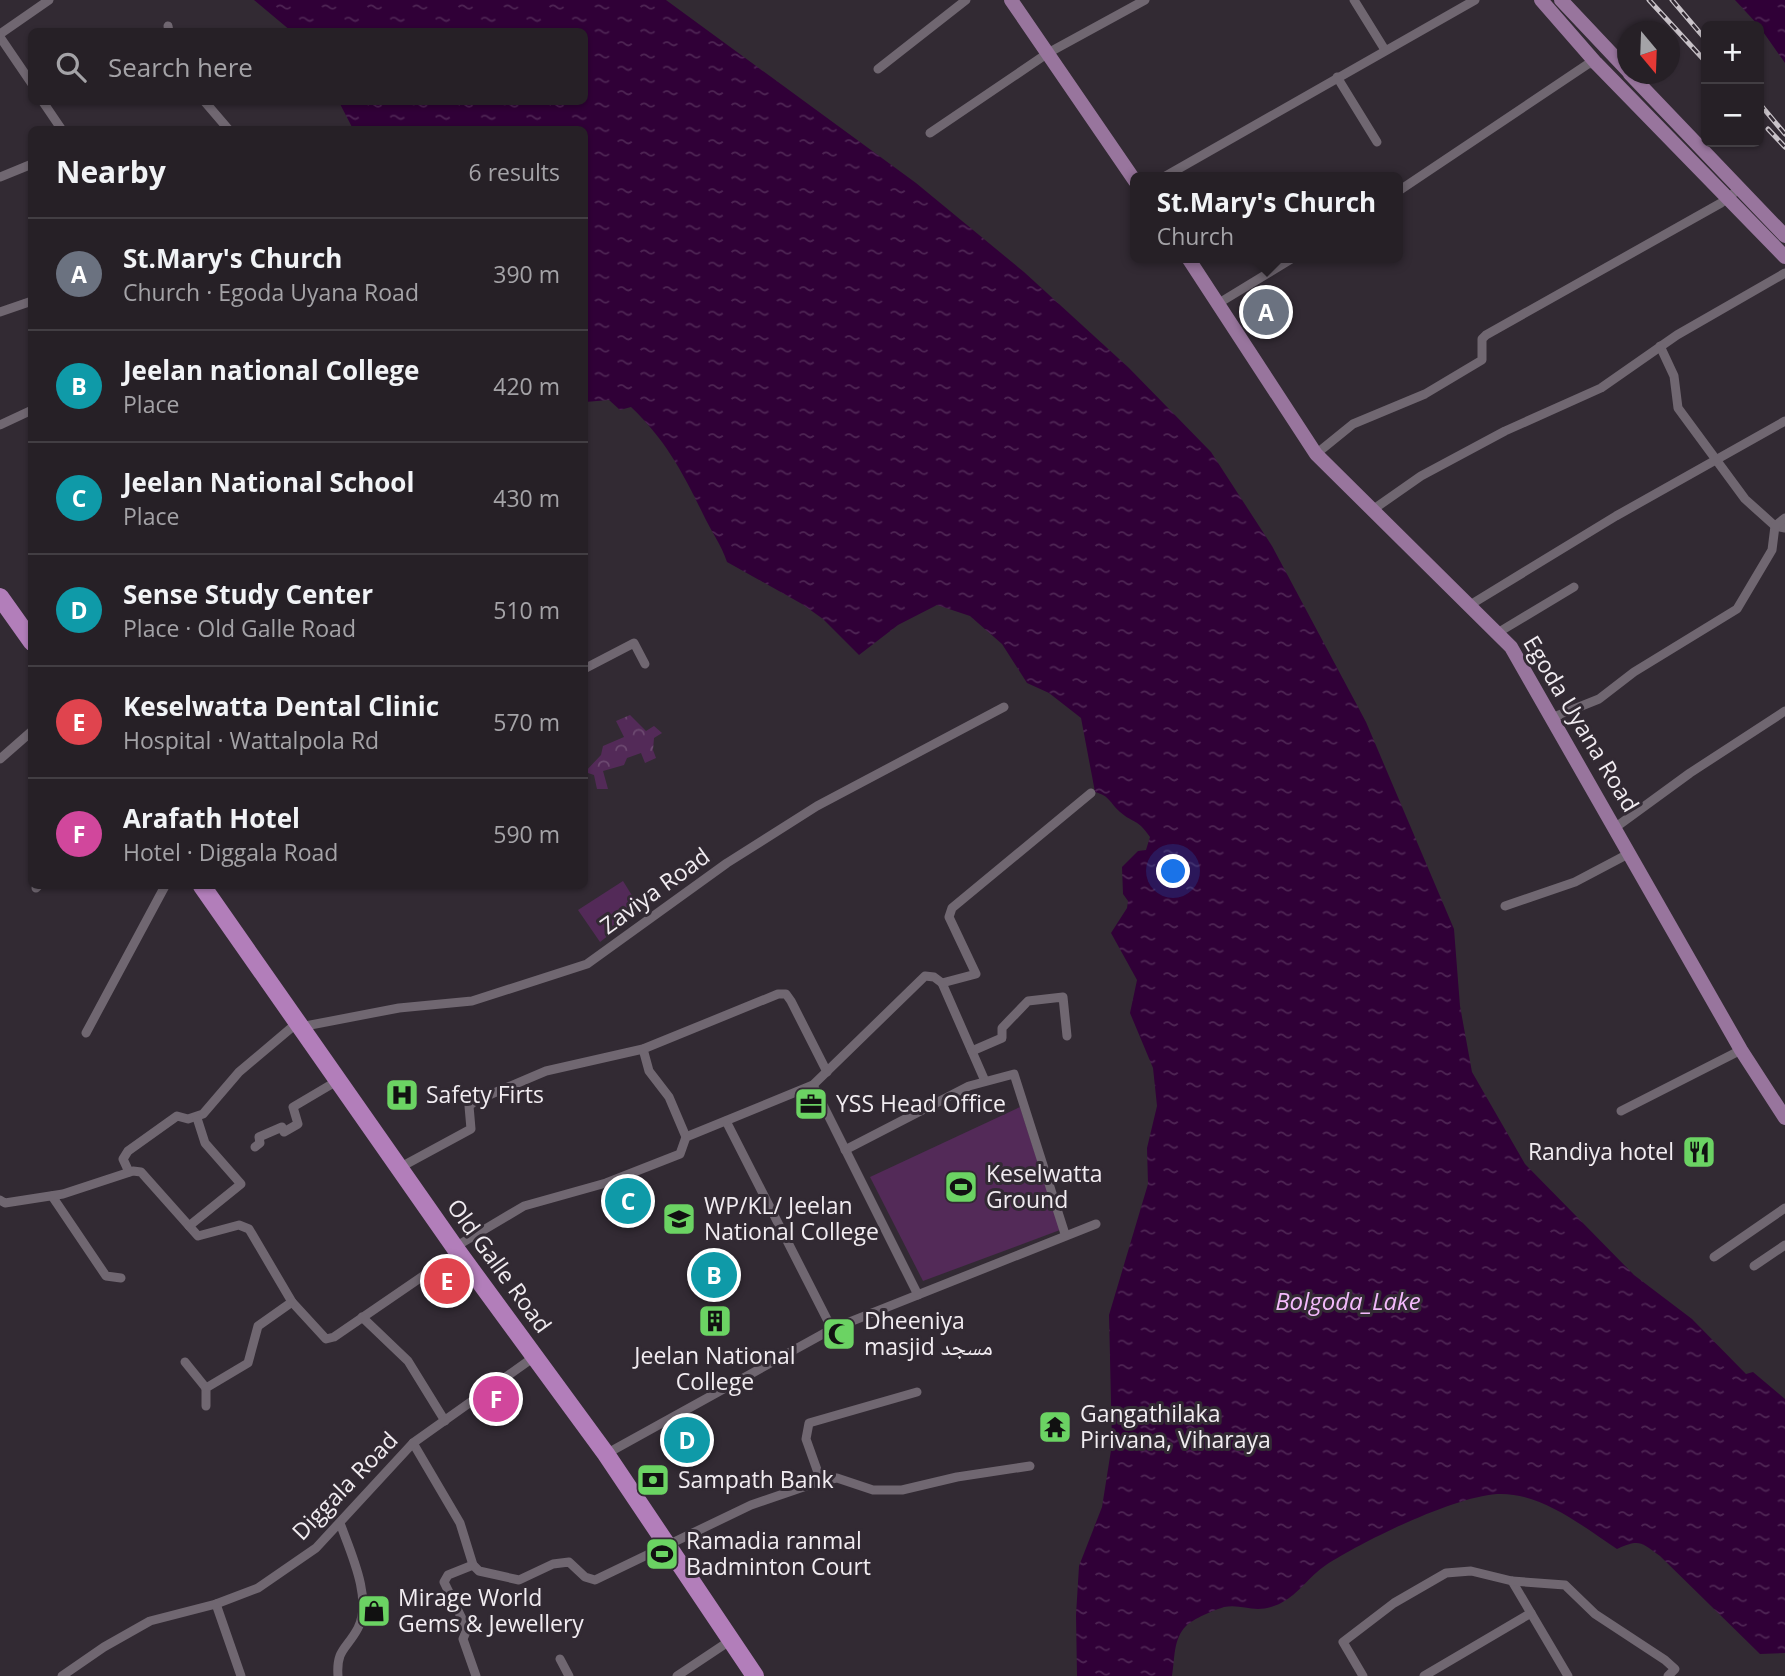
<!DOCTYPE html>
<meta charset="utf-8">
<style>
:root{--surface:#262026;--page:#322d32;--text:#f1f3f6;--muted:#a4a3a7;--line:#423e43;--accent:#8bbbb9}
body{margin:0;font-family:"Open Sans","Noto Naskh Arabic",sans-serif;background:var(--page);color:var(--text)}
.controls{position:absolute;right:21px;top:21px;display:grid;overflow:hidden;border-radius:10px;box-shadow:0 2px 5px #0004}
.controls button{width:63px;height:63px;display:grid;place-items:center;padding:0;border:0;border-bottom:2px solid var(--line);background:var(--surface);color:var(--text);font:35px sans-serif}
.compass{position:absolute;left:1617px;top:21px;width:63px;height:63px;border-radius:50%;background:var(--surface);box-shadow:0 2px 5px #0004;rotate:161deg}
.you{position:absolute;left:1174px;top:872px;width:24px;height:24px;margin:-18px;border:5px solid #fff;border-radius:50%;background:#1a73e8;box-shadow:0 0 0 10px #1a73e833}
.badge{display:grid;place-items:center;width:46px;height:46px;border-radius:50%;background:var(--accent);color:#fff;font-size:23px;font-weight:700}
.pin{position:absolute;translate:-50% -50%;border:4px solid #fff;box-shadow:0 2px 7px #0006}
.popup{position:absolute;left:1130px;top:172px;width:273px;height:91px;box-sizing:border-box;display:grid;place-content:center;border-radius:10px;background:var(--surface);filter:drop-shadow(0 2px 5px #0005);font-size:23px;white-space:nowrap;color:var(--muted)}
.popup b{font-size:26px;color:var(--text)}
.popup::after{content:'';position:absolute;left:50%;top:100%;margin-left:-14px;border:14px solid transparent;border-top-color:var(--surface)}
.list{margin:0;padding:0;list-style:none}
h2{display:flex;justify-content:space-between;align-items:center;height:91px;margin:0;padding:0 28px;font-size:30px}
h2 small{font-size:23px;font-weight:400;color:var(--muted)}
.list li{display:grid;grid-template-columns:46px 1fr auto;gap:21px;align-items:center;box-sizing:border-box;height:112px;padding:0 28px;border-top:2px solid var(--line)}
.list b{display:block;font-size:26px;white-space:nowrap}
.list p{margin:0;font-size:23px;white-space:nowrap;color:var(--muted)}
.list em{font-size:23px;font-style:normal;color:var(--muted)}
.icon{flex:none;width:38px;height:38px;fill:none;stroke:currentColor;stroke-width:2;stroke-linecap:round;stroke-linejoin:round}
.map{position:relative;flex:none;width:1785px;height:1676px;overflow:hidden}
.search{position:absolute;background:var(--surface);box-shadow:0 2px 5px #0004;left:28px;top:28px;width:560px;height:77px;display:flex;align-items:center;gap:18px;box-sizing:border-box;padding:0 24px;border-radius:10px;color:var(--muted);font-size:26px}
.panel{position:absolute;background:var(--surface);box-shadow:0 2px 5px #0004;left:28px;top:126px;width:560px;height:763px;border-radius:10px}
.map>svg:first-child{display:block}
</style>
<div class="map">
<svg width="1785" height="1676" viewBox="0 0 1785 1676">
<defs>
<pattern id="park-crowns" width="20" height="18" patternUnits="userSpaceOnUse" patternTransform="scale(1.75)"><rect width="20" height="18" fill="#532a58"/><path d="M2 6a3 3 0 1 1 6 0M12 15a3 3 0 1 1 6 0" fill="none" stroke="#6c4970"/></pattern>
<pattern id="water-ripples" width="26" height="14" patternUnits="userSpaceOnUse" patternTransform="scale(1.75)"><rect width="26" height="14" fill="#300037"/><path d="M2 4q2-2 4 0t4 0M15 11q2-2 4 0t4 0" fill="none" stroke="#4e2554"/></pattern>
</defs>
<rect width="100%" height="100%" fill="#322a33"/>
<g fill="#532a58">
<polygon points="623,881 641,910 600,942 578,910"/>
<polygon points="1020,1107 1060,1230 923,1281 870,1177"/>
</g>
<polygon fill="url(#park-crowns)" points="630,715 646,731 654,726 662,733 654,738 653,750 656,758 645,763 641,753 627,758 624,765 603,771 608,789 597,789 594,775 585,772 601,755 603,746 624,737 616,721"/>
<g fill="url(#water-ripples)">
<path d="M254,0H666L916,183L1024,272L1129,368L1211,452L1272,546L1366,722L1454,929L1460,1006L1472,1072L1525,1164L1634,1275L1692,1319L1746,1374L1753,1372L1785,1399V1653L1760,1654L1660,1556C1640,1542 1640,1539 1617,1549C1582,1526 1541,1492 1497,1494C1453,1497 1363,1541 1326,1565C1309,1576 1300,1593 1281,1603C1255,1616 1244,1603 1224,1607C1214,1610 1193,1619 1186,1626C1173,1639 1175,1659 1172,1676H1077L1076,1615L1079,1566L1102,1507L1112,1444L1109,1315L1148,1184L1147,1148L1157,1106L1153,1068L1130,1013L1137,980L1111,933L1127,908L1128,901L1123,894L1122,867L1138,851L1146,850L1150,837C1137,818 1134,824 1120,812C1110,803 1110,796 1095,792L1081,718L1049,693L1027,683L1002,644L970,616L937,605L898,625L859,655L823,619L802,604L727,562C721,544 711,531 703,514C683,473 665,439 631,407L620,410L609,400L585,402L584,130L353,129L339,102H584V32L291,31Z"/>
<polygon points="1735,0 1785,0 1785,63 1759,26"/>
</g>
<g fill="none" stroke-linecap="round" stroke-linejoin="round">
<g stroke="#706771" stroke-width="9">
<polyline points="1354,0 1385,50"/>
<polyline points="168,26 169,32"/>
<polyline points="0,34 49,0"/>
<polyline points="0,37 32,84"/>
<polyline points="878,69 966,0"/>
<polyline points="1337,77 1377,142"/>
<polyline points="43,102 62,130"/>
<polyline points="205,102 229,130"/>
<polyline points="930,133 1048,53 1145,0"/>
<polyline points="0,177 32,164"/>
<polyline points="1164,177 1475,0"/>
<polyline points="1397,192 1588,64 1596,63"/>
<polyline points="1219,303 1293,258"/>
<polyline points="0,312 32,301"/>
<polyline points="1660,346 1674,376 1678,408 1745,499 1775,526 1785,528"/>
<polyline points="0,425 32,410"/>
<polyline points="1316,454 1353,424 1425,394 1482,360 1482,339 1486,335 1721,203 1739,189"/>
<polyline points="1371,511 1421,476 1505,431 1601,388 1677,335 1785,273"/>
<polyline points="1470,605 1616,516 1785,421"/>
<polyline points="1499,632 1574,587"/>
<polyline points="584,669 634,643 645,664"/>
<polyline points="1554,717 1599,699 1634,672 1737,609 1772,550 1775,526 1785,518"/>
<polyline points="0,759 32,731"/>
<polyline points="1616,827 1690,773 1785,711"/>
<polyline points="36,888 38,886"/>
<polyline points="1505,906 1575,882 1630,853"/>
<polyline points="942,983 985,1081"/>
<polyline points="300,1027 399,1008 472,1001 587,964 727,863 817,806 1004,707"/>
<polyline points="86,1033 165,886"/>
<polyline points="643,1049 649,1071 669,1097 686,1137"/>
<polyline points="972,1051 1002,1038 1002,1028 1028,1001 1063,997 1067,1036"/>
<polyline points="813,1085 918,1295"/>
<polyline points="1621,1111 1741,1050"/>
<polyline points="726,1121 832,1329"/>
<polyline points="255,1147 260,1143 259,1137 282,1127 284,1132 298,1124 293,1107 337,1081"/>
<polyline points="845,1150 969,1086 1014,1074 1065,1234"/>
<polyline points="399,1168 471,1129 469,1106 475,1101 546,1071 643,1049 778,994 786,994 791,1001 827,1072"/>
<polyline points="129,1172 123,1159 128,1151 177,1116 188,1119 203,1114 239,1072 297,1023"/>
<polyline points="52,1196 106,1276 121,1278"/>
<polyline points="0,1200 5,1203 63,1194 133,1171 141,1172 198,1236 239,1225 249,1229 292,1302 326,1339 334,1337 458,1252"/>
<polyline points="189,1226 241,1184 205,1143 197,1118"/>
<polyline points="455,1247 524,1206 606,1183 680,1154 686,1137 813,1085 925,976 934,977 942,983 976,974 949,917 952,908 1091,793"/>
<polyline points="1714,1257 1785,1208"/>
<polyline points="1754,1266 1785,1245"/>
<polyline points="362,1317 408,1361 445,1421"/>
<polyline points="185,1362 206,1388"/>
<polyline points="206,1406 206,1388 248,1363 258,1326 292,1302"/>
<polyline points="413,1443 460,1523 473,1565 479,1571 519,1580 553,1564 569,1562 585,1577 595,1580 751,1505 821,1481 837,1478 873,1490 902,1490 957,1477 1030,1466"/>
<polyline points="606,1454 832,1329 1096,1224"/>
<polyline points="821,1481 806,1439 809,1423 917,1392"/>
<polyline points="473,1565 448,1575 444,1582 467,1629 463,1639 476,1676"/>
<polyline points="1512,1581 1568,1676"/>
<polyline points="216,1604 241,1676"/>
<polyline points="560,1659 569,1676"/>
<polyline points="62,1676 104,1647 150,1621 216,1604 258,1588 316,1548 413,1443 534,1357"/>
<path d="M338,1676C336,1649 347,1649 358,1628C373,1599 350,1551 340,1523"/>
<polyline points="677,1676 731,1640"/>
<polyline points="1363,1676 1343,1642 1394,1603 1446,1573 1471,1571 1512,1581 1565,1585 1595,1614 1665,1660 1675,1669 1668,1676"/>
<polyline points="1424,1676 1531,1613"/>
</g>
<g stroke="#98759d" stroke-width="14">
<polyline points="1011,0 1135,181"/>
<polyline points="1541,0 1596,63 1785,257"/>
<polyline points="1561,0 1628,71"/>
<polyline points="1630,74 1785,236"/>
<polyline points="1188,258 1316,454 1511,647 1741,1050 1785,1118"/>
</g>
<g stroke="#b27eba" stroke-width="18">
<polyline points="0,597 32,642"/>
<polyline points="202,886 458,1252 606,1454 755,1676"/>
</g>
<defs>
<g id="rail">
<polyline points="1649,0 1706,62"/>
<polyline points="1672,0 1706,40"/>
<polyline points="1759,103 1785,134"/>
<polyline points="1768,129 1785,147"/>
</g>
</defs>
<use href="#rail" stroke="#c8c2c8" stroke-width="5"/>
<use href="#rail" stroke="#322a33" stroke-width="2.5" stroke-dasharray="8" stroke-linecap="butt"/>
</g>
<defs>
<symbol id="hospital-square" viewBox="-11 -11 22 22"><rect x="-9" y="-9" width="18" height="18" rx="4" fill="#6bd363" stroke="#322a33"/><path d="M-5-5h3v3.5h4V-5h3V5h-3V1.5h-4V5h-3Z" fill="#111"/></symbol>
<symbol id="office-square" viewBox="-11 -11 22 22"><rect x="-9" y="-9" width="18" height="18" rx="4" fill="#6bd363" stroke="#322a33"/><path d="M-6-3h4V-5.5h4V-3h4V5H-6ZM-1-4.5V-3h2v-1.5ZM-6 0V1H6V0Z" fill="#111"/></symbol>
<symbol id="restaurant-square" viewBox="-11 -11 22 22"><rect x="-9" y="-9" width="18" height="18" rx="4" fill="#6bd363" stroke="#322a33"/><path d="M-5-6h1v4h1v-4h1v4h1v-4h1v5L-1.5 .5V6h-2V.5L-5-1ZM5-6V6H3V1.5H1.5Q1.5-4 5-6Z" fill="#111"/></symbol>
<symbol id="stadium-square" viewBox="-11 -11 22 22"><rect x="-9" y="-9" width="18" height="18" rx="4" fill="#6bd363" stroke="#322a33"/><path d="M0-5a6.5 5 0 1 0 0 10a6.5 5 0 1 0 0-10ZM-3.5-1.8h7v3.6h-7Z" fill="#111"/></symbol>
<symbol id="school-square" viewBox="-11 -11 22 22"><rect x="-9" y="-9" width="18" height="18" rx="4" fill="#6bd363" stroke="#322a33"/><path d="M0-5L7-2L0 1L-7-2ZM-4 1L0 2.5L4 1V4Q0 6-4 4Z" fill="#111"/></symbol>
<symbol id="building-square" viewBox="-11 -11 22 22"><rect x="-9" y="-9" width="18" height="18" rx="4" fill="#6bd363" stroke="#322a33"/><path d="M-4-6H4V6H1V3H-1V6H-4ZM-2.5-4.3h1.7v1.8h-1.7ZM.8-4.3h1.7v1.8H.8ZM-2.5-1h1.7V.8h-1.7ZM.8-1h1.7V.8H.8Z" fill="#111"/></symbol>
<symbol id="mosque-square" viewBox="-11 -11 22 22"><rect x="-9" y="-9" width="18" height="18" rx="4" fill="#6bd363" stroke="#322a33"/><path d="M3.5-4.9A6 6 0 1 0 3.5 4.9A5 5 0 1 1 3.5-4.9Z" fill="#111"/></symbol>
<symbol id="temple-square" viewBox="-11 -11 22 22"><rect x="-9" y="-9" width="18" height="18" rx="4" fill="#6bd363" stroke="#322a33"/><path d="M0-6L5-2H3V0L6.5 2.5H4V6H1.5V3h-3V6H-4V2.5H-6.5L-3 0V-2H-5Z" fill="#111"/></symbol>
<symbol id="bank-square" viewBox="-11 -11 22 22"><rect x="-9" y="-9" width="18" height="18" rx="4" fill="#6bd363" stroke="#322a33"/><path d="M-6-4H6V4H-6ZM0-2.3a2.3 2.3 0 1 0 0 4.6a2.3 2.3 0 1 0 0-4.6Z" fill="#111"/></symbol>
<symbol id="shop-square" viewBox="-11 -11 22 22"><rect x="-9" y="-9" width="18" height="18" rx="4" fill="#6bd363" stroke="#322a33"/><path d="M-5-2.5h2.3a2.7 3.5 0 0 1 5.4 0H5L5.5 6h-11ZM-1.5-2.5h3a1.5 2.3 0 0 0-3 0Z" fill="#111"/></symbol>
</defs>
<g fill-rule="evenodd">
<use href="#hospital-square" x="383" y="1076" width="38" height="38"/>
<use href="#office-square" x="792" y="1085" width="38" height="38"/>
<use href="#restaurant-square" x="1680" y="1133" width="38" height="38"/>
<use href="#stadium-square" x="942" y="1168" width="38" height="38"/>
<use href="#school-square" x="660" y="1200" width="38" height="38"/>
<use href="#building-square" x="696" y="1302" width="38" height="38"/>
<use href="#mosque-square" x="820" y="1315" width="38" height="38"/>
<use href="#temple-square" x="1036" y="1408" width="38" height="38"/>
<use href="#bank-square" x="634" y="1461" width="38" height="38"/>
<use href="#stadium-square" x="643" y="1535" width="38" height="38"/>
<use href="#shop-square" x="355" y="1592" width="38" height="38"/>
</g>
<g text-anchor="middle" stroke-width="6" stroke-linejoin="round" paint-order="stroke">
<g font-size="23" fill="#f1ecf1" stroke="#322a33">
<text transform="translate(1581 724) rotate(59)" y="8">Egoda Uyana Road</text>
<text transform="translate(655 891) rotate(-36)" y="8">Zaviya Road</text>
<text transform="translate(499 1266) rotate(54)" y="8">Old Galle Road</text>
<text transform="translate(345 1486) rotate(-46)" y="8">Diggala Road</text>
</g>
<g font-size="23" fill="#f1ecf1" stroke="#322a33" text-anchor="start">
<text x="426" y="1103">Safety Firts</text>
<text x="836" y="1112">YSS Head Office</text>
<text x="1674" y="1160" text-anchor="end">Randiya hotel</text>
<text x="986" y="1182">Keselwatta<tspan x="986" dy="26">Ground</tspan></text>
<text x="704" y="1214">WP/KL/ Jeelan<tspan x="704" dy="26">National College</tspan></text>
<text x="864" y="1329">Dheeniya<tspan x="864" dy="26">masjid مسجد</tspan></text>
<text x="715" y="1364" text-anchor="middle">Jeelan National<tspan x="715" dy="26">College</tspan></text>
<text x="1080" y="1422">Gangathilaka<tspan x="1080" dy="26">Pirivana, Viharaya</tspan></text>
<text x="678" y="1488">Sampath Bank</text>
<text x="686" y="1549">Ramadia ranmal<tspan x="686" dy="26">Badminton Court</tspan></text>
<text x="398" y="1606">Mirage World<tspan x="398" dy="26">Gems &amp; Jewellery</tspan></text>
</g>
<g font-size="24" font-style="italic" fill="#f4bafc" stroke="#322a33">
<text x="1348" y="1310">Bolgoda_Lake</text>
</g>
</g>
</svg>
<div class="controls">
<button>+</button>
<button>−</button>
</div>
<svg class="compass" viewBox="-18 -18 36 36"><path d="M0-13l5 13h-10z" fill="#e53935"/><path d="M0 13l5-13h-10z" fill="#a4a3a7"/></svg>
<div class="you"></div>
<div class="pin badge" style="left:1266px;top:312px;background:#6b7280">A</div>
<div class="popup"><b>St.Mary's Church</b>Church</div>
<div class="pin badge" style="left:714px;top:1275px;background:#0f9aa8">B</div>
<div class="pin badge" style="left:628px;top:1201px;background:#0f9aa8">C</div>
<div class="pin badge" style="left:687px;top:1440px;background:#0f9aa8">D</div>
<div class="pin badge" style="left:447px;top:1281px;background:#e0444e">E</div>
<div class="pin badge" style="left:496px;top:1399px;background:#d1479c">F</div>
<div class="search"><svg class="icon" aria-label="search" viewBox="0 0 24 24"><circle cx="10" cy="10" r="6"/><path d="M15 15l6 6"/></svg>Search here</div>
<section class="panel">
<h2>Nearby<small>6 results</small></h2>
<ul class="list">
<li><span class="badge" style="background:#6b7280">A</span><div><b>St.Mary's Church</b><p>Church · Egoda Uyana Road</p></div><em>390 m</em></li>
<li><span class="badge" style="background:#0f9aa8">B</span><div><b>Jeelan national College</b><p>Place</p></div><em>420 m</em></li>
<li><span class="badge" style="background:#0f9aa8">C</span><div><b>Jeelan National School</b><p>Place</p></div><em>430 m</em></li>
<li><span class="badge" style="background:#0f9aa8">D</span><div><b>Sense Study Center</b><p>Place · Old Galle Road</p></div><em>510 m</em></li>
<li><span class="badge" style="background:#e0444e">E</span><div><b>Keselwatta Dental Clinic</b><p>Hospital · Wattalpola Rd</p></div><em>570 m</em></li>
<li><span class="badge" style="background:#d1479c">F</span><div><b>Arafath Hotel</b><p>Hotel · Diggala Road</p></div><em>590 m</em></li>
</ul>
</section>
</div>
